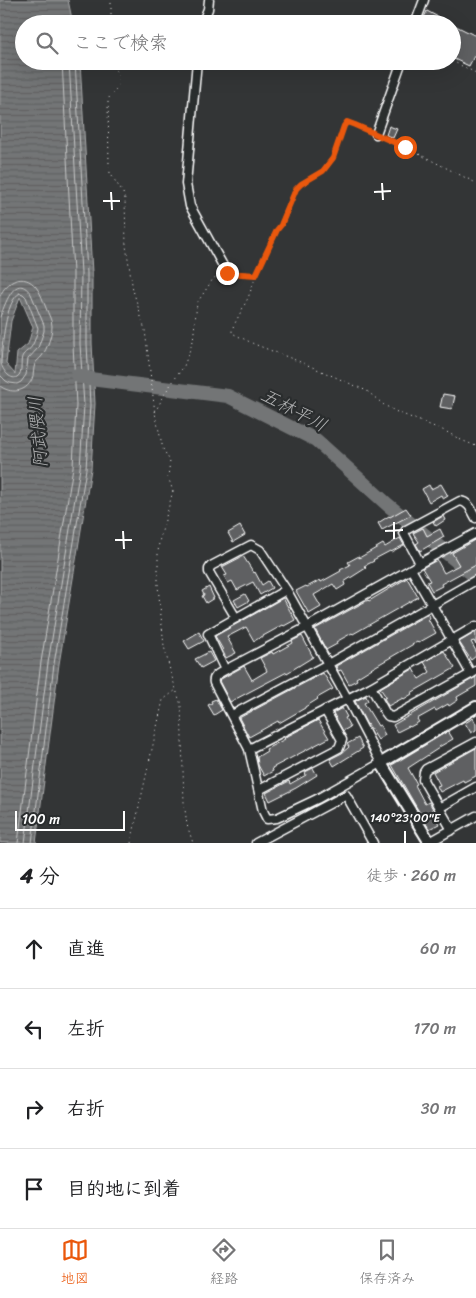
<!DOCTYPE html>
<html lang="ja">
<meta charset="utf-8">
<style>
:root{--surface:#fff;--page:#f2f2f2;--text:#202124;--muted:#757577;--line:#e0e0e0;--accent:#ea580c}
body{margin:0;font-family:Sriracha,"Klee One",sans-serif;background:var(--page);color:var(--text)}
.scale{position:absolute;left:15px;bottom:12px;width:110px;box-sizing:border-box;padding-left:5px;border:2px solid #fff;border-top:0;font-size:14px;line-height:18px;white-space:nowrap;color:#fff;-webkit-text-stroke:4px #2a2d2e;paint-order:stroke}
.stop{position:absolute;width:15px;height:15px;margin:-11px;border:4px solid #ea580c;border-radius:50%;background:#fff}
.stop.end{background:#ea580c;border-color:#fff;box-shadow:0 1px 5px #0008}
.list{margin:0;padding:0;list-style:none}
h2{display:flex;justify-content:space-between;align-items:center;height:65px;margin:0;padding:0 20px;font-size:21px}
h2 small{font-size:16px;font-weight:400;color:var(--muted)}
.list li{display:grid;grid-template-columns:32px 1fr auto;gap:15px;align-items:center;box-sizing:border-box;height:80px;padding:0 20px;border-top:1px solid var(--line)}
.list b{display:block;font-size:19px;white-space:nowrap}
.list em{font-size:16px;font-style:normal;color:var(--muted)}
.icon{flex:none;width:28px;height:28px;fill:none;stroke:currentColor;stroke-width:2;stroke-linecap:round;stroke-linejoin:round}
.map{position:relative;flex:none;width:476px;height:843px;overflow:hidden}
.search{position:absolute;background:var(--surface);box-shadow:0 5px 20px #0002;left:15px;right:15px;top:15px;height:55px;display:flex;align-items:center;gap:12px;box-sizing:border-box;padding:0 18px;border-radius:28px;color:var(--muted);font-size:19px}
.sheet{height:385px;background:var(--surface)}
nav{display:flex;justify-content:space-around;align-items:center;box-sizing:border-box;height:70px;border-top:1px solid var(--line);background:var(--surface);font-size:14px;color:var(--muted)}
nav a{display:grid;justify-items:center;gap:2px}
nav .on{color:var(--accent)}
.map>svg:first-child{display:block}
</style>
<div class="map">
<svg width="476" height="843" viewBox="0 0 476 843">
<defs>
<pattern id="water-rules" width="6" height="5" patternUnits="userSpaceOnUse" patternTransform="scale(1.25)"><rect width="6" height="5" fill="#737576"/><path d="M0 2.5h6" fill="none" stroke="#606061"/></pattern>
</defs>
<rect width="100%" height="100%" fill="#333536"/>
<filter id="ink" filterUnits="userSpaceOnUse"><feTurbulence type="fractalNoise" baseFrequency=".02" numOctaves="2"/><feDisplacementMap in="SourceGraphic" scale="10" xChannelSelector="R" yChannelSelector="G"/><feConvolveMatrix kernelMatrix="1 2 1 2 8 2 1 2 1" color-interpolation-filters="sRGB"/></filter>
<g filter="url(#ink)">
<path fill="url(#water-rules)" stroke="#abacad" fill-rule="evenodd" d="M0,0H68L73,24H24V61H80L92,273V343L95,404L91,469L59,664L36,843H0ZM20,297L33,327L28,344L17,353L15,374L6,364L11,321Z"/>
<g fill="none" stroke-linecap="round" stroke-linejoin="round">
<g stroke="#c7c8c8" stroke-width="1">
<path d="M20,293L23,294L26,297L38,328C37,333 35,341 32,346C30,350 26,351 23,355C19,360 24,373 17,377C10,381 2,369 1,363C2,348 5,300 20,293Z"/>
<path d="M0,296C6,281 24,272 36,287C41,293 43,301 46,308C48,314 52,320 52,326C52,335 47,349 42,356C40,359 36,361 35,364C33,369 34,375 32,379C26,393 10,394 0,386"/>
<path d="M0,317C5,305 15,271 31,294L44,325V331L38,348L28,359L26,375L21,382L17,384L10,383L6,381L0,375"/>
<polyline points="18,843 41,662 73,467 76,405 73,344 73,273 62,61"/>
<polyline points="25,843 48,663 80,468 84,405 80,344 81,273 69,61"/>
<polyline points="32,843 54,664 86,469 90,405 87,344 87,273 75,61"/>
</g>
<polyline stroke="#737576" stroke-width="14" points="77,375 90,379 228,396 316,440 388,505 476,577"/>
</g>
<g fill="#5f6162" stroke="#fff">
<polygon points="427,11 451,24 421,24"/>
<polygon points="452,24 476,36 476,52 469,66 452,58"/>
<polygon points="389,126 397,129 393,138 386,135"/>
<polygon points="443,394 455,396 452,409 440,407"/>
<polygon points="441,484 448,496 443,499 441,495 429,502 422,489 429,485 431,489"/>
<polygon points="406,508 411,515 382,530 378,523 389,516 390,517"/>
<polygon points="443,516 445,520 436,526 433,522"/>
<polygon points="240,526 245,535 233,542 228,533"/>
<polygon points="423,528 427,536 440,529 444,537 420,551 416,544 419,542 413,533"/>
<polygon points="400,538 404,545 391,552 390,551 373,560 374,561 364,566 366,568 344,582 345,585 337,590 333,584 314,595 321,607 309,614 296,591 306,586 307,587 320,580 321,582 341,571 340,570 350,565 348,562 359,556 359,558 383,544 385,547"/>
<polygon points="476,539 476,565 441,584 442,586 432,591 427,582 430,581 422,568 437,560 444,573 459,565 452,553"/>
<polygon points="243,556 254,573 255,572 262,585 268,581 272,588 260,595 253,582 237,590 232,581 228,583 224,576 227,575 222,567"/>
<polygon points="407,578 418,597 353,634 352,633 336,642 337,644 326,650 315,629 368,600 369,601"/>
<polygon points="209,587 214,598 206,603 202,596 204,595 202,591"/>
<polygon points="245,594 249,601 238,607 234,600"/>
<polygon points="283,598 295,620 284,626 283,625 254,641 246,627 227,637 236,653 226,658 222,650 223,650 215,636"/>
<polygon points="428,614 430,618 428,619 436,633 418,643 417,642 369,670 356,678 357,680 349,684 341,670 338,671 336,666"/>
<polygon points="199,632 204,641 189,649 184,641"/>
<polygon points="476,632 476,645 474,641 471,642 476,651 476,656 471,660 459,642"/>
<polygon points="302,636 313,657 287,673 287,672 230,702 219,681 221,679 244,666 252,680 267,671 260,658 272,652 273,654 293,643 292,641"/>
<polygon points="444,651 455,668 411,693 412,694 404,699 403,698 388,706 384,698 386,697 380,688 413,669 419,679 430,672 424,662"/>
<polygon points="209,652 214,661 201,668 195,659"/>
<polygon points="323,673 333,689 317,698 318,699 305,707 305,708 279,723 278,721 249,737 239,718"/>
<polygon points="476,677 476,686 457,697 458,700 449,706 448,704 436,711 435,709 417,719 419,722 410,727 409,726 397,732 393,725"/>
<polygon points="366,696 368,701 364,703 378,726 380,725 385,735 378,740 368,724 367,725 355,701"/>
<polygon points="216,699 222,710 214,715 208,705 212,703 211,701"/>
<polygon points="342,708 347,717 345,718 350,727 343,731 333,713"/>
<polygon points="473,718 476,724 476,730 471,733 465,723"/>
<polygon points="318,720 329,738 272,768 273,771 264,776 258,765 257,757 267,751 266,749 285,739 284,738"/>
<polygon points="448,731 453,739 439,747 439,748 408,768 417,784 415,785 425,804 429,802 433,809 431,810 439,824 429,829 392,765"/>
<polygon points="358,738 363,748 334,766 330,759 342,753 349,747 347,744"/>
<polygon points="476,748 476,776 464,782 463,780 440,792 437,786 440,785 433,772"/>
<polygon points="313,768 317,775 296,788 270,801 266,793 289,781 290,784 306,775 305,772"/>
</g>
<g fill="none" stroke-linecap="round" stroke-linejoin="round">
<defs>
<g id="minor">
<polyline points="202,24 208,9 209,0"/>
<polyline points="415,24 424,0"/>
<polyline points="197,61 186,184 190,206 227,273"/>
<polyline points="376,134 402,61"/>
<path d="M420,563L404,533L406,530L460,501C469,502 472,511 476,518"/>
<path d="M411,569C432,604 451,639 471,674"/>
<polyline points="236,618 286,590"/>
<path d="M225,670L208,634L236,618L209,572V569L211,566L251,545L260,550L287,591L347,698L381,763L317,799L277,818L267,819L263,811L249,749L214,683C212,676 220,673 225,670L307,627L411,569L420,563L476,533"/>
<polyline points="371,687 385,712 388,716 393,717 476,671"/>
<polyline points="232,715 328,664 476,580"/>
<polyline points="249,749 371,687 476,626"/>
<polyline points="259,790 339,748 342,740 325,710"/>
<polyline points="439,808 476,787"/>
<polyline points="452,830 423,780 424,772 426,769 476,742"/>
<polyline points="256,843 346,795 373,843"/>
<polyline points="428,843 476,816"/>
</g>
<polyline id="tertiary" points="430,843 381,763 476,707"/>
</defs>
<use href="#minor" stroke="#fff" stroke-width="11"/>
<use href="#tertiary" stroke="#fff" stroke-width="14"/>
<g stroke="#fff" stroke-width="1" stroke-dasharray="1 4" stroke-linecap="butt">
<polyline points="111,24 111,0"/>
<path d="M112,61C115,68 121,79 117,87C114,93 109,94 108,102L109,164L110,173L123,193L125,199L126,246L133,290L145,330L155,413L163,449L170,461L168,477L173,491L159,542L158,553V586L164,646L171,674L181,705L184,802L187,825L193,843"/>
<polyline points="452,61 476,73"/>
<polyline points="383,137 405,147 476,183"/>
<polyline points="235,273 256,275 274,236 281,225 296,189 301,184 327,168 333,159 344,126 347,122 370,131"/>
<polyline points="256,276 248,298 232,329 232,333 254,344 303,363 367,391 384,405 397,412 445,431 461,440 476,446"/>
<polyline points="155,412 167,390 184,366 193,341 197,303 213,279 219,274"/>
<polyline points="131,843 163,700 176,690"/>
</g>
<use href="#minor" stroke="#2a2d2e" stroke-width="8"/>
<use href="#tertiary" stroke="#2a2d2e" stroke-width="10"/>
</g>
</g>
<g fill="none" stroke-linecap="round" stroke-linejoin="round" filter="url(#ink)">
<polyline stroke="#ea580c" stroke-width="6" points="227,273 256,275 277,230 281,225 296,189 301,184 323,171 333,158 344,126 347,122 355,125 405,147"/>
</g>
<path fill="none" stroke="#fff" stroke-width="2" d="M382,183L383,200M111,192L112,210M374,192L391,191M103,201H120M394,522V539M123,531L124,549M385,531L403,530M115,540H132M405,831V843"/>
<g text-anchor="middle" stroke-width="4.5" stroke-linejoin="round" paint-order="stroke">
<g font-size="18" font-style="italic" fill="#b2b3b4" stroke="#2a2d2e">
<text transform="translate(294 410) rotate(28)" y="6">五林平川</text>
<text transform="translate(38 432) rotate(-95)" y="6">阿武隈川</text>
</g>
</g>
<g font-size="12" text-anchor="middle" fill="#fff" stroke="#2a2d2e" stroke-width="4.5" stroke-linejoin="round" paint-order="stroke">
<text x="405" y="822">140°23'00"E</text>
</g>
</svg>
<div class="scale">100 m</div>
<div class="stop" style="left:405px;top:147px"></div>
<div class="stop end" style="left:227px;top:273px"></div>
<div class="search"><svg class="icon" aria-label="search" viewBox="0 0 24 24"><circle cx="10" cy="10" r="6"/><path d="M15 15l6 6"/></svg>ここで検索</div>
</div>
<section class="sheet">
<h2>4 分<small>徒歩 · 260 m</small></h2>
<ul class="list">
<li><svg class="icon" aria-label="ahead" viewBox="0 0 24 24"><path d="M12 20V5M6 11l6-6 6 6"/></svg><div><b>直進</b></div><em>60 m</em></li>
<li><svg class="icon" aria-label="left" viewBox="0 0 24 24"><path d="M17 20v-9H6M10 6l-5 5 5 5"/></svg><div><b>左折</b></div><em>170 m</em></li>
<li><svg class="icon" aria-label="right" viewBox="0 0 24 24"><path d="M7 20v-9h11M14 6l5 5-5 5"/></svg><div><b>右折</b></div><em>30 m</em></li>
<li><svg class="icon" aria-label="arrive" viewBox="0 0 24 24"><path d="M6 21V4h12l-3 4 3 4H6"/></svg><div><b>目的地に到着</b></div></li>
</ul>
</section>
<nav>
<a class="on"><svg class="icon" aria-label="map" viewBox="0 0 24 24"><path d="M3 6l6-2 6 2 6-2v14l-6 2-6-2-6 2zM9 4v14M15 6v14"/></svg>地図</a>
<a><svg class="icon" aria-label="directions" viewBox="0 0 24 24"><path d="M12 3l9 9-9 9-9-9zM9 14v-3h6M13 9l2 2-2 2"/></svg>経路</a>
<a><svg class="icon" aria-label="saved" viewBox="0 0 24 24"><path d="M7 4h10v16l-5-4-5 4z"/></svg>保存済み</a>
</nav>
